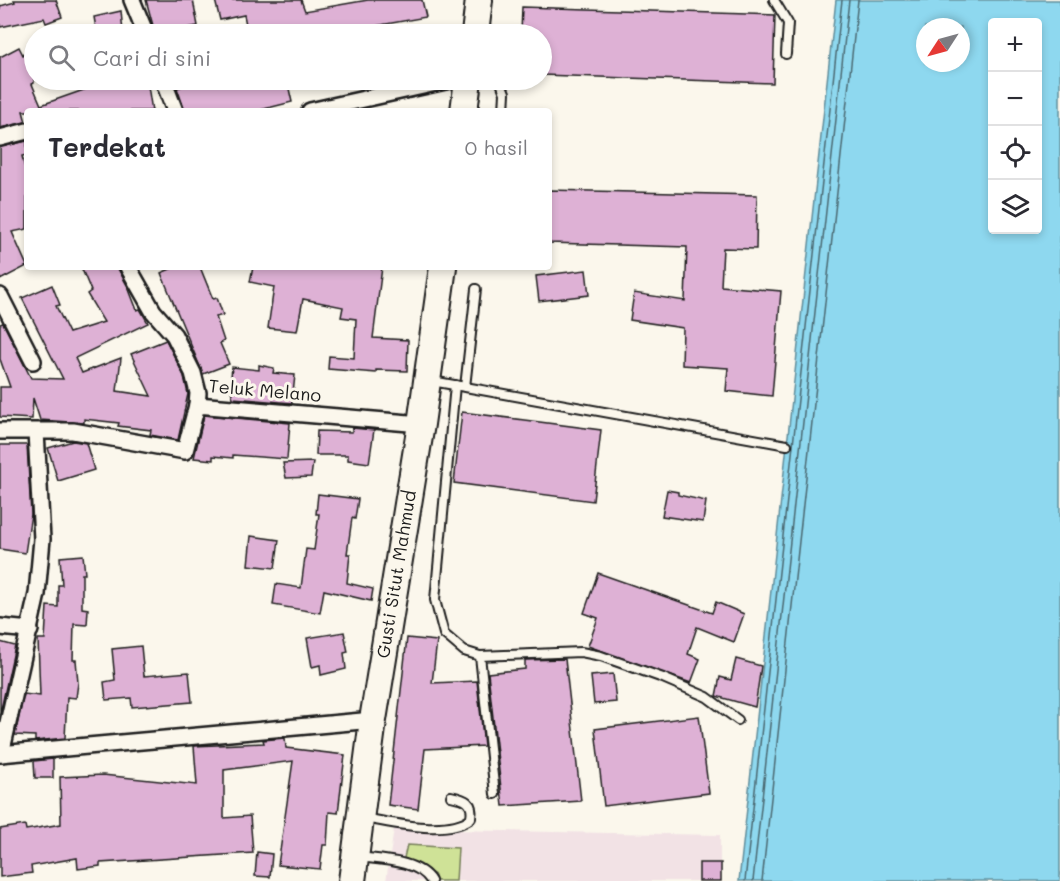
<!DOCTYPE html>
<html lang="id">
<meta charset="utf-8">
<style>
:root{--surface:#fff;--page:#f7f7f7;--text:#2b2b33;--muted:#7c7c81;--line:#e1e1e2}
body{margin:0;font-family:Mali,sans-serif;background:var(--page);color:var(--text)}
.controls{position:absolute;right:18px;top:18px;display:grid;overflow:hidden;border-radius:6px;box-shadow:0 3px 9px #0003}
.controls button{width:54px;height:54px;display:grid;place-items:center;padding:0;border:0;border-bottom:2px solid var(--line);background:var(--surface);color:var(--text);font:30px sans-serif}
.compass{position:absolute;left:916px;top:18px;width:54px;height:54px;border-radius:50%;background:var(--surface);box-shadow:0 3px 9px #0003;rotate:234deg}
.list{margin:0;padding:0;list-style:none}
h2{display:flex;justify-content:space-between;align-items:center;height:78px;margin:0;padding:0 24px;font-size:26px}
h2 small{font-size:20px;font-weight:400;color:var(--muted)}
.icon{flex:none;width:33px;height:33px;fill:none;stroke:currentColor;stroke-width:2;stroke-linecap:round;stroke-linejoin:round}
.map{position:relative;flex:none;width:1060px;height:881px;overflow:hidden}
.search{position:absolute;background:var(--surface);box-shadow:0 3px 9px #0003;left:24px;top:24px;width:528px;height:66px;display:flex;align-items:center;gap:15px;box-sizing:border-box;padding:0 21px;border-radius:33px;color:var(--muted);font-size:22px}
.panel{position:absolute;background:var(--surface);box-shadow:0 3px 9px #0003;left:24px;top:108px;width:528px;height:162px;border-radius:6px}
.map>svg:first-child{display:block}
</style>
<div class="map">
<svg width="1060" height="881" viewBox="0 0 1060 881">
<rect width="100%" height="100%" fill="#fbf7ec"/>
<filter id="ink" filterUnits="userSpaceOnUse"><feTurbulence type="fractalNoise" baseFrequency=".0167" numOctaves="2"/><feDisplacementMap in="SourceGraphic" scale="12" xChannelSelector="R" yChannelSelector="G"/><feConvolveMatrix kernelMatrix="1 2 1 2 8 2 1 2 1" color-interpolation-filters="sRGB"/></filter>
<g filter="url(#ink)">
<polygon fill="#f2e2e5" points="394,829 720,835 720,881 386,881"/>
<polygon fill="#cfe297" stroke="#767f5a" stroke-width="1.5" points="407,845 458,848 456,881 435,881 435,875 404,858"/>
<path fill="#8ed8ef" stroke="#608d9b" stroke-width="1.5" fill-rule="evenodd" d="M836,0H1060V881H739ZM992,22H1038V230H992ZM925,27H961V63H925Z"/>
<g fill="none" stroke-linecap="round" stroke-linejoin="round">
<g stroke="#4a6770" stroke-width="1.5">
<polyline points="745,881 842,0"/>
<polyline points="753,881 849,0"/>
<polyline points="762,881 858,0"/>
</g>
</g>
<g fill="#deb1d5" stroke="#1c1c1c" stroke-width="1.5">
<polygon points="14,0 56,0 62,17 46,23 44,18 0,27 0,6 15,2"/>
<polygon points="146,0 193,0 198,26 155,33"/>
<polygon points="215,0 301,0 305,11 368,0 422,0 426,17 330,34 248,34 244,15 220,20"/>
<polygon points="522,7 775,15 773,83 542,75 542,34 521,34"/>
<polygon points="121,11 123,32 97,34 94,17"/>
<polygon points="19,47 23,55 34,50 34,83 32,84 41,105 112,80 147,80 152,111 23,111 26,122 0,128 0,57"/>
<polygon points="200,80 287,80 292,102 256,111 185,111 177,88"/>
<polygon points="27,141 27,155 22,156 27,176 27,229 12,232 27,266 0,280 0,147"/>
<polygon points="549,190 757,195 756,249 723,248 721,286 781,291 772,396 726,391 728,368 682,365 683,328 630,320 634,293 685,301 687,247 549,243"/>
<polygon points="81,267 117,267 128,287 137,310 140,309 148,323 75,358 82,373 121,358 117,391 151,396 131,354 166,340 184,376 188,394 178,440 150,435 151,430 118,426 119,423 84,419 84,423 40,420 33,398 32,419 0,417 0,387 10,387 0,359 0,324 3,323 31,378 63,379 22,298 52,285 60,305 56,306 69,333 104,322 87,294 91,291"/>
<polygon points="175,267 200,267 213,299 217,298 223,315 216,317 224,341 220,343 229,364 203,374 161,273"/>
<polygon points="253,267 382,267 373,338 408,340 407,371 376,370 376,373 328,369 329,356 354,358 356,319 341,317 343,307 303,299 297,331 268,328 274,287 250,282"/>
<polygon points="586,270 589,295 539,301 536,276"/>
<polygon points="259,365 274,368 273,373 295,375 292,403 233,398 230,387 232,367 259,370"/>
<polygon points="462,412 601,430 593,501 454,483"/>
<polygon points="204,415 290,423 287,459 233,455 233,458 213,456 213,460 194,458"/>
<polygon points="352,428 374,430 369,463 348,460 348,455 316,455 317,431 352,432"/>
<polygon points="73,441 86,443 94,470 58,481 48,448"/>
<polygon points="0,445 27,445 31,514 25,553 0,549"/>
<polygon points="313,462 311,477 286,478 283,463"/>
<polygon points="667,490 678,492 678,495 706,501 703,522 662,516"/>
<polygon points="318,494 358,499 355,519 352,518 347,554 350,554 347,583 373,589 371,601 324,590 320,613 273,605 276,584 301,588 306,549 314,550 319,514 316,514"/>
<polygon points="251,536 279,540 275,568 248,565"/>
<polygon points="83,555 85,574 82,574 82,608 88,609 87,625 74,624 73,660 76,660 78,683 76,698 67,697 65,738 35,741 35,736 15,735 24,694 40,696 38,639 45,639 47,606 58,607 58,585 62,585 60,557"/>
<polygon points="598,573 712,613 716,602 744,614 734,642 697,627 688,654 700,659 691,683 588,646 598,618 584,613"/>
<polygon points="344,632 348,652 344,653 346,669 321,675 320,665 312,667 307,638"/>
<polygon points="407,638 437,641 432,683 477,681 484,746 425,749 418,809 388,805"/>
<polygon points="0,642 15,646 0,714"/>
<polygon points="141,646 144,676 189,672 192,702 132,707 131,698 106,700 104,682 115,680 112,649"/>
<polygon points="565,659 581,801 503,806 488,673 525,669 525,660"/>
<polygon points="736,659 761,666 755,707 716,696 720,677 731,680"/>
<polygon points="613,674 616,702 594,704 591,676"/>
<polygon points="699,716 709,793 604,806 595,729"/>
<polygon points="285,738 286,748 345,755 338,813 329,812 327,845 323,845 320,869 278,865 293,761 224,770 224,818 250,816 253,853 100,863 100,866 78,869 77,858 31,866 32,873 0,877 0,829 25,825 26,830 61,824 60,777 103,775 197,785 194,746 264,743 263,740"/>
<polygon points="53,759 53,778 35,778 34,761"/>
<polygon points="257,852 272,854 270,877 255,876"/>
<rect x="699" y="863" width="22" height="18"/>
</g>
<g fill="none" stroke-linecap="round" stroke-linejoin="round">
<defs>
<g id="service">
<polyline points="774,0 788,23 786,54"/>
<polyline points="500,80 505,93 504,111"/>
<polyline points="432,381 787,445"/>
<polyline points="455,385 435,600 444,634 464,651 480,656 581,652 601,656 663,678 707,697 738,720"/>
<polyline points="465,387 476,289"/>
<polyline points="480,656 495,794"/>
<path d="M364,818C391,823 448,836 471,818C474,802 465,799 451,796"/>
<path d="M358,857C381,860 418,860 431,881"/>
</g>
<g id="minor">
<polyline points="132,0 146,34"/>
<polyline points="163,80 175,111"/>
<polyline points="310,111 450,80"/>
<polyline points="0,138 27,131"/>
<polyline points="128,267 153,311 174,335 193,373 198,393 197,405"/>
<polyline points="0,296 33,361"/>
<polyline points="0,431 73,431 185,451 197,405 421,424"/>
<polyline points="0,627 30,630"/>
<polyline points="0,754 373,720"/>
<polyline points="1,754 37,594 42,539 36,432"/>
</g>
<g id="trunk">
<polyline points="475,34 479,0"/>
<polyline points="464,111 468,80"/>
<path id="s1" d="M352,881L373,720L421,424L443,267"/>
</g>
</defs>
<use href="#service" stroke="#1c1c1c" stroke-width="12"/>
<use href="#minor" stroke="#1c1c1c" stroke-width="20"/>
<use href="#trunk" stroke="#1c1c1c" stroke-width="30"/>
<use href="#service" stroke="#fbf7ec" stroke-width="8"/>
<use href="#minor" stroke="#fbf7ec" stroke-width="15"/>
<use href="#trunk" stroke="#fbf7ec" stroke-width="26"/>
</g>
</g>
<g text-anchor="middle" stroke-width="6" stroke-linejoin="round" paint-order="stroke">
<g font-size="18" fill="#1c1c1c" stroke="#fbf7ec">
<text transform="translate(265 391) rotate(5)" y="6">Teluk Melano</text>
<text dy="6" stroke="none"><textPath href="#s1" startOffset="310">Gusti Situt Mahmud</textPath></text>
</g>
</g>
</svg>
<div class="controls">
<button>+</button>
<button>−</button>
<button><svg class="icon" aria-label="locate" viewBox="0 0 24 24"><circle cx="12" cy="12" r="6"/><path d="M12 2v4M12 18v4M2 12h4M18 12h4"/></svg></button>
<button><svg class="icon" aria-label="layers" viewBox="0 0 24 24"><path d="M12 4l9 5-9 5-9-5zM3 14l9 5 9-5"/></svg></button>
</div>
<svg class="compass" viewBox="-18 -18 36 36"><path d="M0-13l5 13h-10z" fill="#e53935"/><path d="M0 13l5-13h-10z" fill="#7c7c81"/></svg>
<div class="search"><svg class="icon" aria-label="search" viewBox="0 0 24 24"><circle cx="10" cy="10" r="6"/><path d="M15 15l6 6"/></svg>Cari di sini</div>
<section class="panel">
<h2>Terdekat<small>0 hasil</small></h2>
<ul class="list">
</ul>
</section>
</div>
